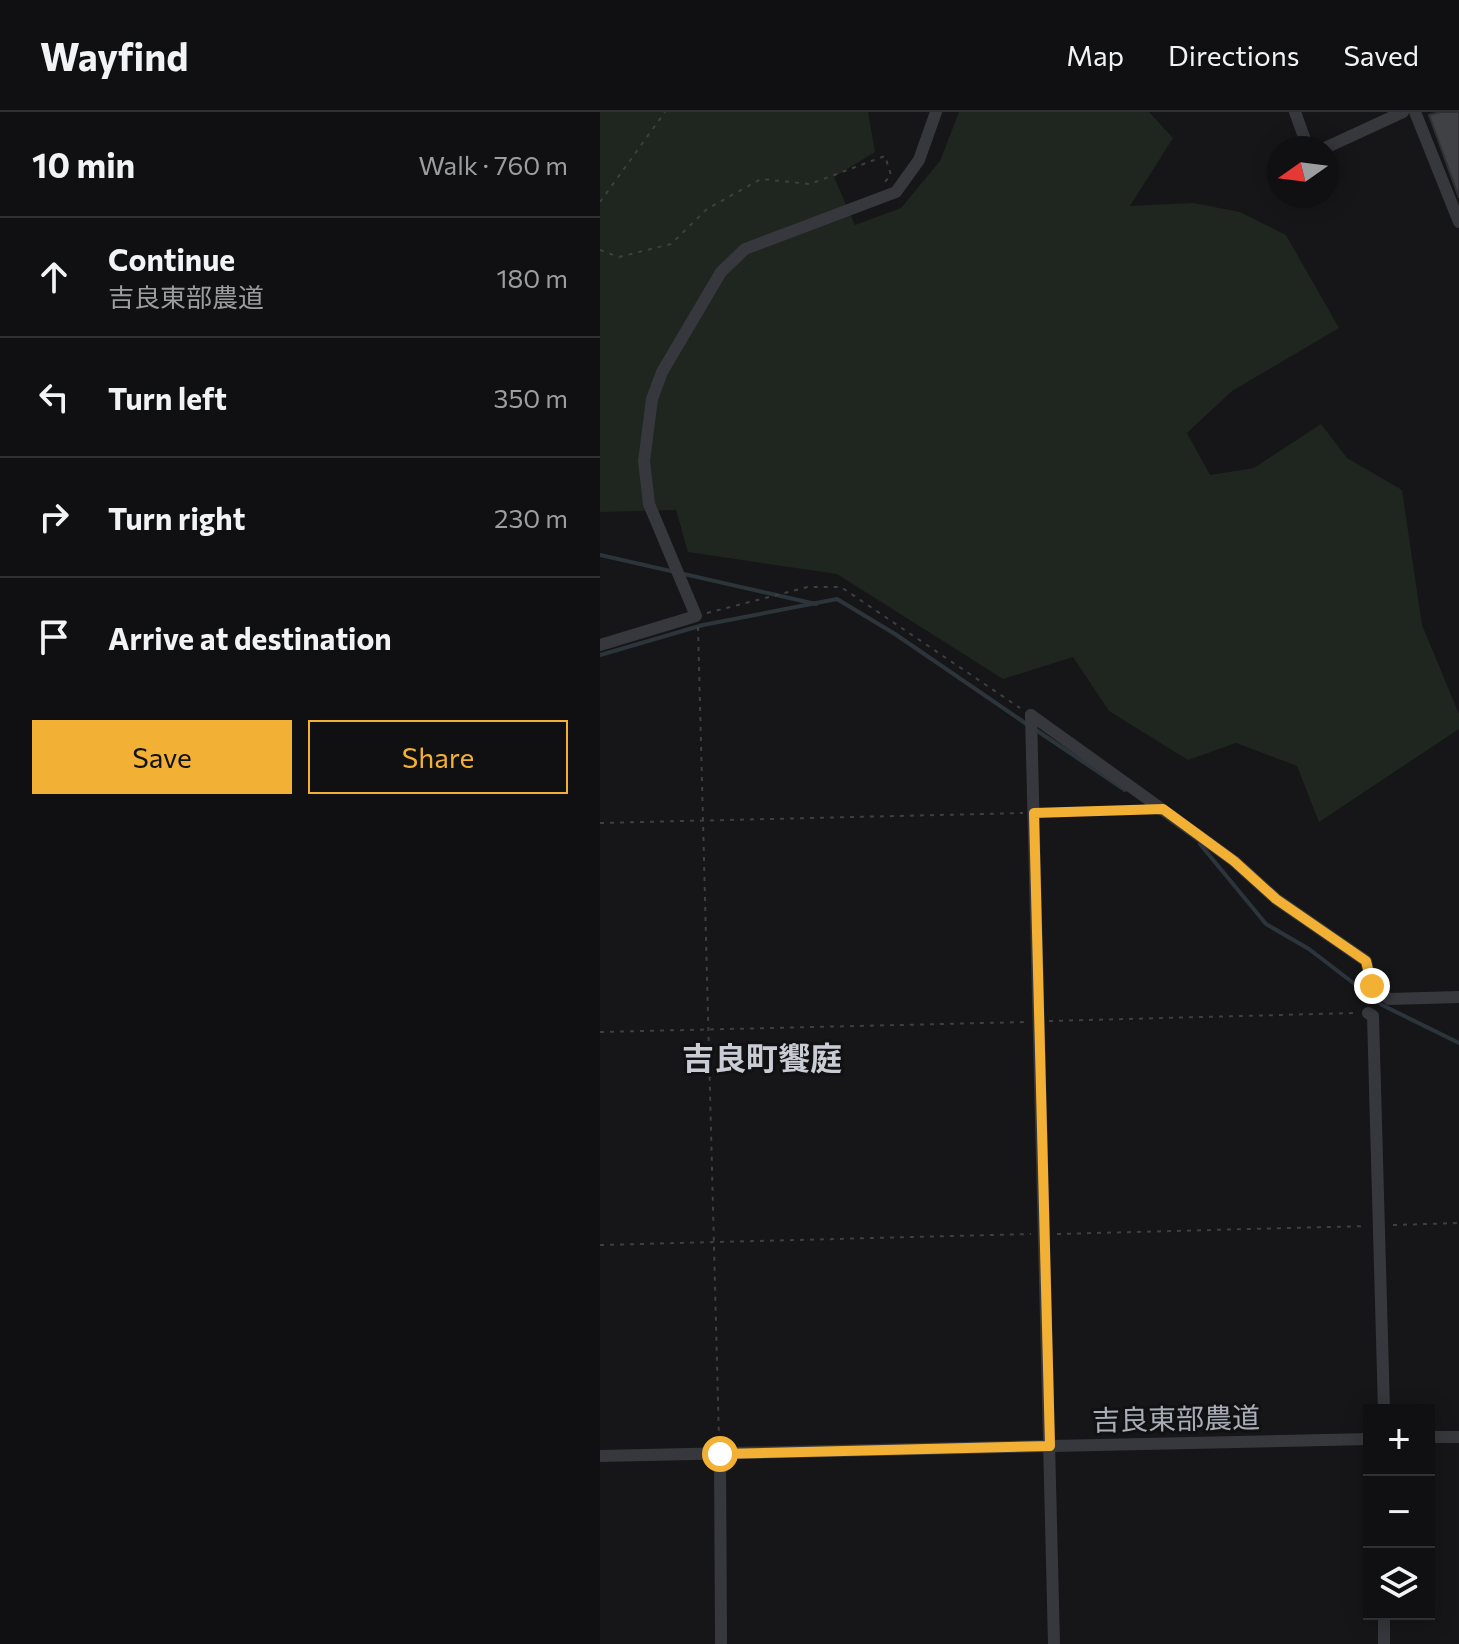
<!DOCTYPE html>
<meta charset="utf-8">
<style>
:root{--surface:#101012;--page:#1e1e20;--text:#f1f3f6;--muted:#9c9d9f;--line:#303032;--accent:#f2b134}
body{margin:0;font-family:Commissioner,"Noto Sans JP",sans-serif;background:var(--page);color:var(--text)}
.controls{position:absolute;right:24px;bottom:24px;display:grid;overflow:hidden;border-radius:0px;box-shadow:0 4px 20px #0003}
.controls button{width:72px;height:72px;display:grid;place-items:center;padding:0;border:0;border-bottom:2px solid var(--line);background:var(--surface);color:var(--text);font:40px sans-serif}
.compass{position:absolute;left:667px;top:24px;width:72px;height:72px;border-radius:50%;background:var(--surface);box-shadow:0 4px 20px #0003;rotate:256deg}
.stop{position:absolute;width:24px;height:24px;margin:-18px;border:6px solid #f2b134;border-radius:50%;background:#fff}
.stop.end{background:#f2b134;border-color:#fff;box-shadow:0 2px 8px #0008}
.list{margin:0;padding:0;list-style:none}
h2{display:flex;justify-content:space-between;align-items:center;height:104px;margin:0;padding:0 32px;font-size:34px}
h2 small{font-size:26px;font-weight:400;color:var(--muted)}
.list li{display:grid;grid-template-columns:52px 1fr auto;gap:24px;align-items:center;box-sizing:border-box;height:120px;padding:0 32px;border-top:2px solid var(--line)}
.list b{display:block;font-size:30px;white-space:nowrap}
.list p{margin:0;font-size:26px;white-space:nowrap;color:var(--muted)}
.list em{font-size:26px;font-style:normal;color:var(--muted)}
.actions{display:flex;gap:16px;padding:24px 32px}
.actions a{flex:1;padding:18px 0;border:2px solid var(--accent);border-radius:0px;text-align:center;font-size:28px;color:var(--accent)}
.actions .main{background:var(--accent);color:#111}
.icon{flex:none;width:44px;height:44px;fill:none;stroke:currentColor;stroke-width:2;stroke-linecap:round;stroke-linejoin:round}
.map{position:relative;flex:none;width:859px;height:1532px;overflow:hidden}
header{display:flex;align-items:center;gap:48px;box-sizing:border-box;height:112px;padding:0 40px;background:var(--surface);border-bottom:2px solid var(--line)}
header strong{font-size:38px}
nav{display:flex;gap:44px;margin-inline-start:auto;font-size:28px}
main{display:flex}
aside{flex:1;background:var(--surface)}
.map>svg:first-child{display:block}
</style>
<header>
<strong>Wayfind</strong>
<nav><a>Map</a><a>Directions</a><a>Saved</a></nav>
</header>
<main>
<aside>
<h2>10 min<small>Walk · 760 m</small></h2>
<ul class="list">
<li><svg class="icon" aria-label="ahead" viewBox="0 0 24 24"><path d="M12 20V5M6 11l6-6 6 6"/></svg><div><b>Continue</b><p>吉良東部農道</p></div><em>180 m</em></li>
<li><svg class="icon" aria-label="left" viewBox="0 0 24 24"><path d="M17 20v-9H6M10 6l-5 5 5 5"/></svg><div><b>Turn left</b></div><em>350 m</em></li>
<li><svg class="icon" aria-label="right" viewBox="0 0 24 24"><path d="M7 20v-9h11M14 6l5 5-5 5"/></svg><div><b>Turn right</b></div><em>230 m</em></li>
<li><svg class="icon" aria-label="arrive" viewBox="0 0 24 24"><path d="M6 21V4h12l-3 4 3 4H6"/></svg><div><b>Arrive at destination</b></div></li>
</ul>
<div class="actions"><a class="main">Save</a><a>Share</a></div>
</aside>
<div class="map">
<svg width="859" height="1532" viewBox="0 0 859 1532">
<rect width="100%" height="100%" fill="#161618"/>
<polygon fill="#1e261f" points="0,0 268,0 275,40 234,65 255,113 301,96 340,49 359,0 549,0 573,26 530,94 593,91 640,100 686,123 739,216 632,279 587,321 610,363 654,356 721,312 747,346 802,378 822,513 859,602 859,617 719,710 697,654 636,631 588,648 509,599 473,545 403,567 237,462 88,440 76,398 0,400"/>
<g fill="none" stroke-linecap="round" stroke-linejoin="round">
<g stroke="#2c353c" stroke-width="4">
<polyline points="0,443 216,492"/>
<polyline points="0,543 103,513 237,487 295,522 428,613"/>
<polyline points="436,618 525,678"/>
<polyline points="600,732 666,812 709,837 782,893 859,931"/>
</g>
</g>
<polygon fill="#404145" stroke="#303034" stroke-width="2" points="840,0 859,0 859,86 829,3"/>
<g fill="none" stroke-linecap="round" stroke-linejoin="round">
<g stroke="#3d3f44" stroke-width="2" stroke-dasharray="4 6" stroke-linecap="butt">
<polyline points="0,90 65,0"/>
<polyline points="0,138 19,145 71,132 107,97 161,67 210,72 285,44 291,63 283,72"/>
<polyline points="107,501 208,475 241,475 420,596"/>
<polyline points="98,515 119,1328"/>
<polyline points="445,701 539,698"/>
<polyline points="0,711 423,701"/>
<polyline points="449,909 755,901"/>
<polyline points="0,920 427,910"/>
<polyline points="793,1113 859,1111"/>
<polyline points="457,1122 767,1114"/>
<polyline points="0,1133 431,1122"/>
</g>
<g stroke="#37383d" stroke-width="12">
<polyline points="695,0 708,36"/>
<polyline points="815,0 859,110"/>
<polyline points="725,36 803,0"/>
<polyline points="0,533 96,504 49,392 44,349 52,287 62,260 121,160 145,137 296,80 319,48 336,0"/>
<polyline points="431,603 454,1532"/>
<polyline points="431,603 634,749 676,787 766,849 772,874 789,887 859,885"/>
<polyline points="768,901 773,904 784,1298"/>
<polyline points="829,1325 859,1325"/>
<polyline points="120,1342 121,1532"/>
<polyline points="0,1344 769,1327"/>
<polyline points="784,1532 784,1502"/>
</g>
</g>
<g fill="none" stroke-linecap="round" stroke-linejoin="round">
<polyline stroke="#f2b134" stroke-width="10" points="120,1342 450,1334 434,701 563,697 634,749 676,787 766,849 772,874"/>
</g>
<g text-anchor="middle" stroke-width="6" stroke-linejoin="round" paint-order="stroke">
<g font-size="28" fill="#a8adb8" stroke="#111113">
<text transform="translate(576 1307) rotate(-1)" y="10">吉良東部農道</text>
</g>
<g font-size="32" font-weight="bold" fill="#c9ccd4" stroke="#111113">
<text x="162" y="958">吉良町饗庭</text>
</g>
</g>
</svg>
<div class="controls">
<button>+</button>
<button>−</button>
<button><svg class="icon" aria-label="layers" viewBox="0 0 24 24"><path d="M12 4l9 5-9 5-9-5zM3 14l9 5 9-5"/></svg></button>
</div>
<svg class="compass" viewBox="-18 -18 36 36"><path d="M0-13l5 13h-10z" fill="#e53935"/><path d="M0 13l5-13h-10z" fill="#9c9d9f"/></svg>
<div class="stop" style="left:120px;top:1342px"></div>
<div class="stop end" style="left:772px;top:874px"></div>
</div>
</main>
